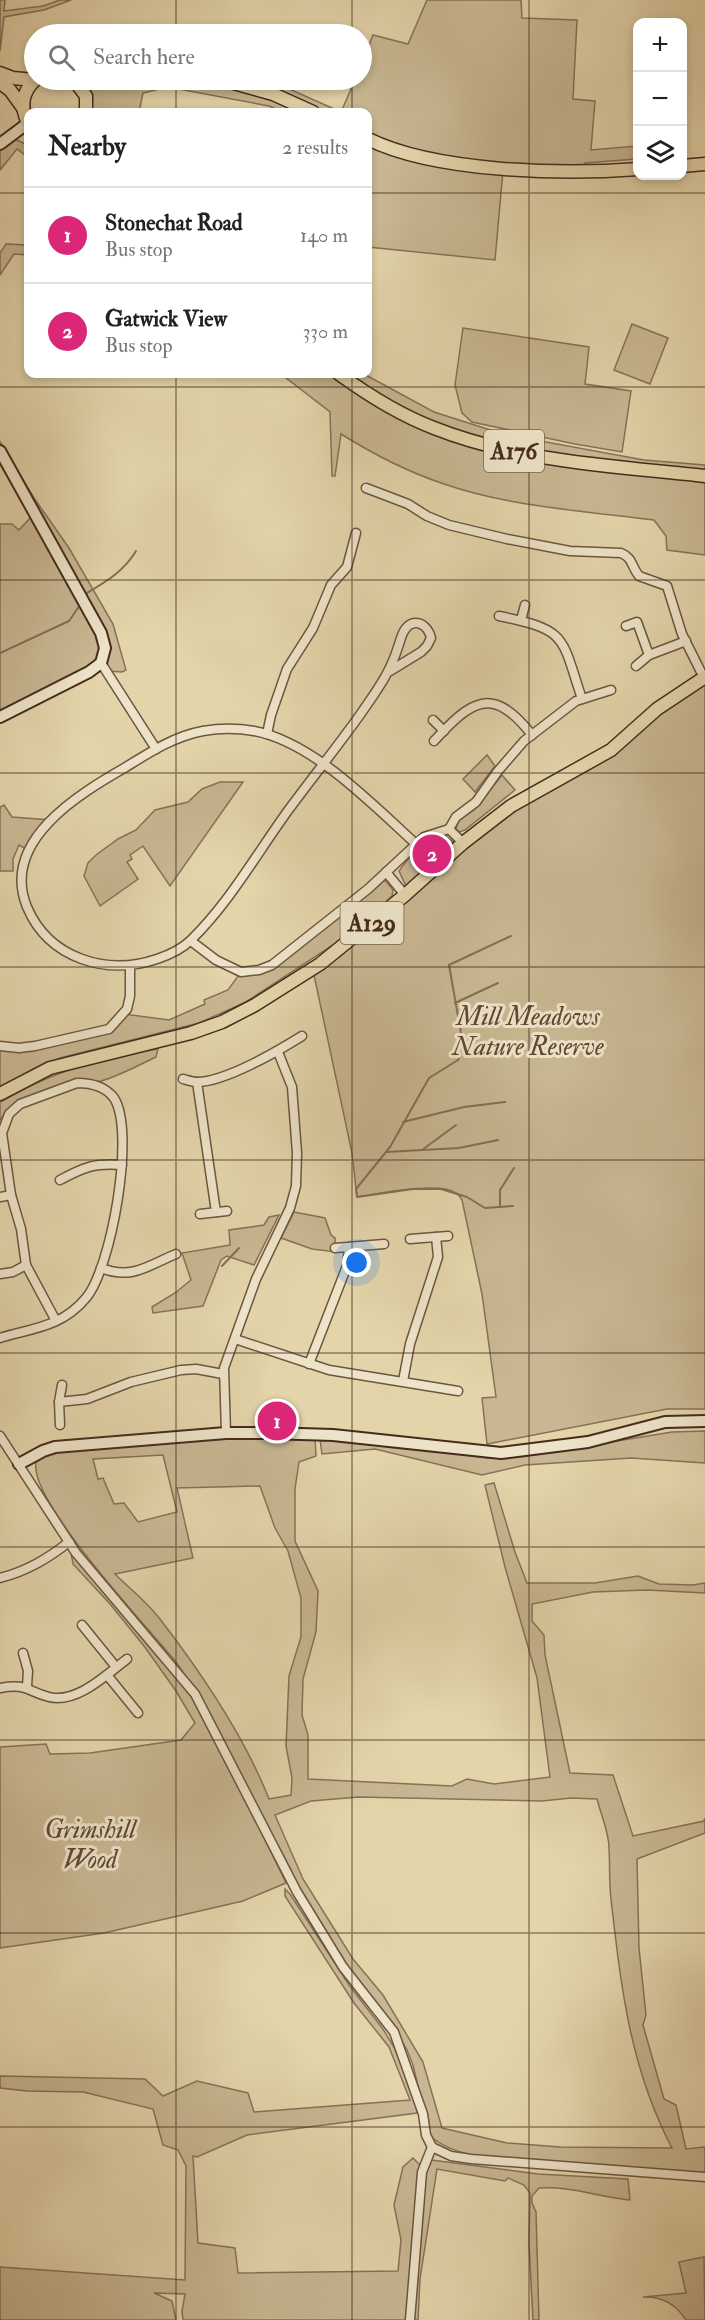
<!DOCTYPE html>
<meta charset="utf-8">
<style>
:root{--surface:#fff;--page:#f6f6f6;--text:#222;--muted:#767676;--line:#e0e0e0;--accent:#db2777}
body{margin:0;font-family:"IM FELL Double Pica",serif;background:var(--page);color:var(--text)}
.controls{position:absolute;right:18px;top:18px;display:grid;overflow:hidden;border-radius:12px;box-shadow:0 3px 9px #0003}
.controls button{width:54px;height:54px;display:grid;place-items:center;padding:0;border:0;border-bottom:2px solid var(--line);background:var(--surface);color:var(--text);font:30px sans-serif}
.you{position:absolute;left:357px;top:1263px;width:21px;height:21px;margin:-15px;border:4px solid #fff;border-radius:50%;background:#1a73e8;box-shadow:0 0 0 9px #1a73e833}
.badge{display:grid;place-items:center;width:39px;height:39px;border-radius:50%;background:var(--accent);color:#fff;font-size:20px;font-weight:700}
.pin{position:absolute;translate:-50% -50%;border:3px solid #fff;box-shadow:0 2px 6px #0006}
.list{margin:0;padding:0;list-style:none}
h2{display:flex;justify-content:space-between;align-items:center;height:78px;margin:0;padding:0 24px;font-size:26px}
h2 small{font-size:20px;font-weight:400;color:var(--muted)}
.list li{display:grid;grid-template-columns:39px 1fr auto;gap:18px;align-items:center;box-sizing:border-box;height:96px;padding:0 24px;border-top:2px solid var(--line)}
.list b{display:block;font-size:22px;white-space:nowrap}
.list p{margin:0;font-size:20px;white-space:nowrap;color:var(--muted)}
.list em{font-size:20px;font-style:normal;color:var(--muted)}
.icon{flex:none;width:33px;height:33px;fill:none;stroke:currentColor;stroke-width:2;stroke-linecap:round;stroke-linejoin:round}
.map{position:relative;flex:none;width:705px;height:2320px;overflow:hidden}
.search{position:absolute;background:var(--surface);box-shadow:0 3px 9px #0003;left:24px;top:24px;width:348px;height:66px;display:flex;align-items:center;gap:15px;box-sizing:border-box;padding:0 21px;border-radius:33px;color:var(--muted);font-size:22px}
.panel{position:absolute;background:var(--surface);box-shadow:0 3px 9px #0003;left:24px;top:108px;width:348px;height:270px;border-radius:12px}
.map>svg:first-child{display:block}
</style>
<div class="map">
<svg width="705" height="2320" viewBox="0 0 705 2320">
<rect width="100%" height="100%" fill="#e3d4aa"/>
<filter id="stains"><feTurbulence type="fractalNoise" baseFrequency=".00333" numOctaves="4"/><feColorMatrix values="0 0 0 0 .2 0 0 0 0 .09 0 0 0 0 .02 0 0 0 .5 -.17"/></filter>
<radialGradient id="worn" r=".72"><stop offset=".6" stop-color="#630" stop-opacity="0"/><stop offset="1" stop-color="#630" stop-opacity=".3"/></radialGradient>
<g fill="#c8b792" stroke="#877158" stroke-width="1.5" fill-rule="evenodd">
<polygon points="0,0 5,0 4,11 43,6 60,0 71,0 44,10 4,17 0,51"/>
<polygon points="427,0 521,0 522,18 577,20 573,99 595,101 591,150 637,146 637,159 585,163 585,172 503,171 495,260 368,247 368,112 314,112 223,80 269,80 341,112 355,80 362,80 362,63 373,35 408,44"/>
<polygon points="93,80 196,80 265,95 307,112 283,112 269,106 168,87 143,93 139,112 86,112 86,96"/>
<polygon points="10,137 28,145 28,157 17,149 0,170 0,144"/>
<polygon points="6,244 28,245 28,255 14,254 0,275 0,253"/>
<polygon points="632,324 668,338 650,384 614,370"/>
<polygon points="463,328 589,347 585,384 631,391 622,452 575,444 472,422 462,413 455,385"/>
<path d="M281,374H339L407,415L471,440L705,477V555L667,550L666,536L654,520C584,511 511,507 444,484C408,472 373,454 341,434L335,476H332L330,412Z"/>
<polygon points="345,374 364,374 434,412 503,434 644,460 705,465 705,474 517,451 430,424"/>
<polygon points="0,442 34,498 69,548 113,624 126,670 122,672 108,671 101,663 0,717 0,524 12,524 19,530 31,517 0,451"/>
<path d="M705,682V1409H667L487,1444L482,1398L496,1397L482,1294L462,1200C461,1198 459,1195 456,1193C440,1181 377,1194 357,1197L352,1153L314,975L389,917L471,844L529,798L611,755L672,698Z"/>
<polygon points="487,755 495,766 475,792 463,779"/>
<polygon points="502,775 515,790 465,830 459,832 456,829 459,820 474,810"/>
<polygon points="220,782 243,782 170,886 143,846 130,855 132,859 127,862 138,879 100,906 84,876 88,863 96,855 118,839 136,830 155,810 188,802 202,789"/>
<polygon points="4,805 12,817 51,820 28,850 19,845 13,859 13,871 0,871 0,807"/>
<path d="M446,836L453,842L406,886L399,871C414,851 420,840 446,836Z"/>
<polygon points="380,880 386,881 393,890 392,896 386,902 333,945 246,1002 199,1023 60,1058 0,1087 0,1046 7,1047 109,1029 124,1014 169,1020 205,1004 204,1000 228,990 241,972 266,969"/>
<path d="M158,1049L156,1057C139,1065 119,1076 101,1081C95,1082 88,1080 82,1080C58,1082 14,1100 0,1120V1102C48,1073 103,1057 158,1049Z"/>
<polygon points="294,1212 325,1218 331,1235 335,1238 336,1252 312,1249 281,1238"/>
<polygon points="279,1215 254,1265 227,1256 221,1260 203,1306 153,1313 152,1307 175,1293 191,1280 182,1253 230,1245 229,1230 264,1225 269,1217"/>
<polygon points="705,1431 705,1463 631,1458 525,1465 482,1475 375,1449 322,1454 320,1439 362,1440 488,1458 519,1457 672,1432"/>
<path d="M224,1437L315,1438L316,1456L299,1462L295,1489V1541L318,1591L316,1632L303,1679L302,1715L308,1735V1779L452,1786L467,1779L494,1784L550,1777L537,1678L505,1567L485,1485L494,1483L515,1552L527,1583H595L638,1576L659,1584L693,1585L705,1583V1593L647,1590L593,1592L532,1604V1621L544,1635L545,1655L570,1773L613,1775L633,1836L704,1821L705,1818V1833L637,1859L639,1948L646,2015L643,2025L664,2099L676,2105L686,2149L705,2147V2173C667,2171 628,2169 590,2166C548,2164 462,2165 430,2136L413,2065L407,2050L397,2033L344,1962L246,1800L286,1883L243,1901L104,1933L0,1948V1747L46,1744L50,1754L90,1753L181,1740L195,1723L176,1691L144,1646L110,1604L73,1564L69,1542L196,1693C190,1683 183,1672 176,1662C151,1631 21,1494 37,1459L58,1449L151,1445ZM163,1455L177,1512L138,1522L124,1503L114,1504L103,1478L98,1479L93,1459ZM260,1486L275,1528L288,1551L301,1598V1637L289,1676L286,1746L292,1778L291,1795L269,1799C245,1738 200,1671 160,1619C147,1602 129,1588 115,1574L193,1558L177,1488ZM359,1797L542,1801L571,1798L597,1799C601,1815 609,1832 609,1848C610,1865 609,1882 611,1899C621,1987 630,2068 672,2148L560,2147L507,2143L442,2128L423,2062L383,1995L353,1959L303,1879L275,1815L311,1801Z"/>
<polygon points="285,1889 290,1894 349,1985 383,2029 394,2047 415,2098 417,2113 247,2135 197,2157 193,2156 198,2243 235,2248 238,2273 398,2271 401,2240 394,2205 403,2167 413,2158 423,2168 410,2320 183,2320 182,2311 185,2294 154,2293 172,2301 176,2320 0,2320 0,2267 185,2280 186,2166 178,2150 163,2145 153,2109 83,2092 27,2091 0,2088 0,2076 145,2079 163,2096 197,2081 248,2093 254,2112 410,2100 389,2047 354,2003 285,1896"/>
<path d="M431,2160L538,2174L628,2179L630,2200C599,2197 571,2186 539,2188L532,2196V2203L536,2212L539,2320H533L529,2244L530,2193L524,2185L508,2178L505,2181L437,2169L420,2279L418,2320H411L424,2176Z"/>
<path d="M704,2257L705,2320H686C676,2304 662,2296 643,2297L686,2293L679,2262Z"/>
</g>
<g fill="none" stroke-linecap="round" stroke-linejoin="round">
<g stroke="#846e55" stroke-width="2">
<path d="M85,597L87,593C107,581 124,571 136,551"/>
<polyline points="0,653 69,621 80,605"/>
<polyline points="511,936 449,965 464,1050 458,1060 429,1078 390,1147 356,1189 357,1197 413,1189 441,1189 467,1197 485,1208 513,1206"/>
<polyline points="455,1003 498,983"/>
<polyline points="403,1122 464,1107 505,1102"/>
<polyline points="422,1150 456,1125"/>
<polyline points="386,1152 459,1148 498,1140"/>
<polyline points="500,1207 500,1190 514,1168"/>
<polyline points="222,1266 239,1248"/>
</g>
<defs>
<g id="street">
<path d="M366,488L408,504L427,516L449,525L507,539L570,551L621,553C633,558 631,566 639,576L667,586L682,634L704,678"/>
<path d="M499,616C568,630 561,636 582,699"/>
<polyline points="521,620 525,605"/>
<polyline points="626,626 637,622 649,655"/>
<polyline points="101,663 156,749"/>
<polyline points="636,666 649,655 686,641"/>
<path d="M390,671L421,652L427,646L431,638C428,624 413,616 404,631C401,636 400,642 398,647C390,673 377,690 362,712C338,746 312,778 287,812C256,855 229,903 191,940C182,949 169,955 157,959C107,976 49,959 27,907C0,841 79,794 126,767C150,752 175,736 203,731C220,728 237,728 254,731C313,742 372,804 416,844"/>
<polyline points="433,720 444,731"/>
<polyline points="267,734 271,715 287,669 313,628 331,585 347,567 356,533"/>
<path d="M434,741C471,701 492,684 532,735"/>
<polyline points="449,829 456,817 476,802 498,771 524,741 576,701 611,690"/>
<polyline points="386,872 405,895"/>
<polyline points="191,941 216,960 241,972 259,970 272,965 368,889 424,837 449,829 463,843"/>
<polyline points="0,1046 19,1048 35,1046 109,1029 127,1009 130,996 130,966"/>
<path d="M183,1079C187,1080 193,1082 197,1082C225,1082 278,1051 302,1036"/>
<polyline points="197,1082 216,1212"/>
<path d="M60,1180C84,1167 94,1163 122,1165"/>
<polyline points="0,1197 11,1195"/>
<polyline points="200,1214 227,1211"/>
<polyline points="410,1239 448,1236"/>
<polyline points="335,1248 384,1244"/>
<path d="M101,1268C132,1280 147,1266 176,1254"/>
<polyline points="0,1274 13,1272 26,1265"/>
<path d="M0,1338C33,1328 62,1327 86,1298C111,1269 136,1132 114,1098C105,1086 91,1083 77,1083L20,1104L9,1114L2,1133L11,1195L21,1229L26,1265L56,1321"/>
<polyline points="235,1339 329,1370 458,1391"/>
<polyline points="309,1364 347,1266 349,1248"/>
<polyline points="403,1381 410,1344 438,1257 436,1237"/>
<polyline points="59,1402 87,1399 131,1382 181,1370 196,1369 223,1374"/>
<polyline points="60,1425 59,1402 62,1385"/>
<polyline points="226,1433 224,1368 256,1279 290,1208 296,1186 297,1153 292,1087 278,1052"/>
<polyline points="0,1436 76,1553 195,1694 297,1892 343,1967 394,2032 423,2114 426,2135 432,2147 451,2156 471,2159 705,2177"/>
<path d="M0,1578C27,1571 47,1559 69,1542"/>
<polyline points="82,1625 116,1667"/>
<polyline points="23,1653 28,1671 27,1686"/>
<polyline points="107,1675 138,1713"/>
<path d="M0,1688C27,1683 26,1691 49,1697C77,1704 107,1674 127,1659"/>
<polyline points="410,2320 422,2172 432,2147"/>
</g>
<g id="secondary">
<polyline points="0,144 28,123"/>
<polyline points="0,451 101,633 105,648 101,663 89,672 0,717"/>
<polyline points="19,1464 43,1451 55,1447 226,1433 268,1433 333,1435 501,1453 588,1442 665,1422 705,1421"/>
</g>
<g id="primary">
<polyline points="0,73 13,78 34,80"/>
<polyline points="74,80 86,96 86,112"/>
<polyline points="223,80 273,94 313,112"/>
<polyline points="0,83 10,90 23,108"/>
<path d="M28,123C20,107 22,92 35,80"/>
<path d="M368,139C435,172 562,175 638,169"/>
<polyline points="682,166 705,164"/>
<path d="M339,374C368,395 400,415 434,428C520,462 615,466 705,476"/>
<polyline points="0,1094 50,1068 191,1033 222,1022 255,1005 320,964 405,895 463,843 511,806 611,750 657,709 705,677"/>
</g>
</defs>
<use href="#street" stroke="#6d5540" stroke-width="11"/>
<use href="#secondary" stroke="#462b1d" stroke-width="14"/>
<use href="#primary" stroke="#462b1d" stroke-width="15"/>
<use href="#street" stroke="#ede3c8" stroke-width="8"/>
<use href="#secondary" stroke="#ede3c8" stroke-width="10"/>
<use href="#primary" stroke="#e3d4aa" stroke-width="12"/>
</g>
<path fill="none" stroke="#462b1d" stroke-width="1.5" stroke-opacity="0.55" d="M176,0V34M352,0V34M529,0V2320M176,80V112M352,80V112M0,193H28M368,193H705M176,374V2320M352,374V2320M0,387H705M0,580H705M0,773H705M0,967H705M0,1160H705M0,1353H705M0,1547H705M0,1740H705M0,1933H705M0,2127H705"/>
<g text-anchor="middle" stroke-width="6" stroke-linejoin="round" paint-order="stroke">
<g fill="#ede3c8" stroke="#786250" stroke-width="1.5">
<rect x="484" y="430" width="60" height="42" rx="4.5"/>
<rect x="340.5" y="902" width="63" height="42" rx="4.5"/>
</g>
<g font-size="24" font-weight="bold" fill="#462b1d">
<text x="514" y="459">A176</text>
<text x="372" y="931">A129</text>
</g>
<g font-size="26" font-style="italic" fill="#604734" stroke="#ede3c8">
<text x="528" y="1025">Mill Meadows<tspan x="528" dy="30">Nature Reserve</tspan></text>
<text x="90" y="1838">Grimshill<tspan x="90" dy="30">Wood</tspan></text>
</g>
</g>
<rect width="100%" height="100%" filter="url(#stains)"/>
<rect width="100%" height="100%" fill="url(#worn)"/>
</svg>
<div class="controls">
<button>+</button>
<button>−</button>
<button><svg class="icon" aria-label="layers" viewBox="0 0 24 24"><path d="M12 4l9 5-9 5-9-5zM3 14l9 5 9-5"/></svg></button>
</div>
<div class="you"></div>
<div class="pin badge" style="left:277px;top:1421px">1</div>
<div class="pin badge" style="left:432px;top:854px">2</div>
<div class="search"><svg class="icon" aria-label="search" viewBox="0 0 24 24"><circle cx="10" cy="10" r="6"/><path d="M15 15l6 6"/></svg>Search here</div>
<section class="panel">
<h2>Nearby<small>2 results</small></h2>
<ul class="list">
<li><span class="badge">1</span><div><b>Stonechat Road</b><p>Bus stop</p></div><em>140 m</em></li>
<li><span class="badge">2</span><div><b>Gatwick View</b><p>Bus stop</p></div><em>330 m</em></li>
</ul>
</section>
</div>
